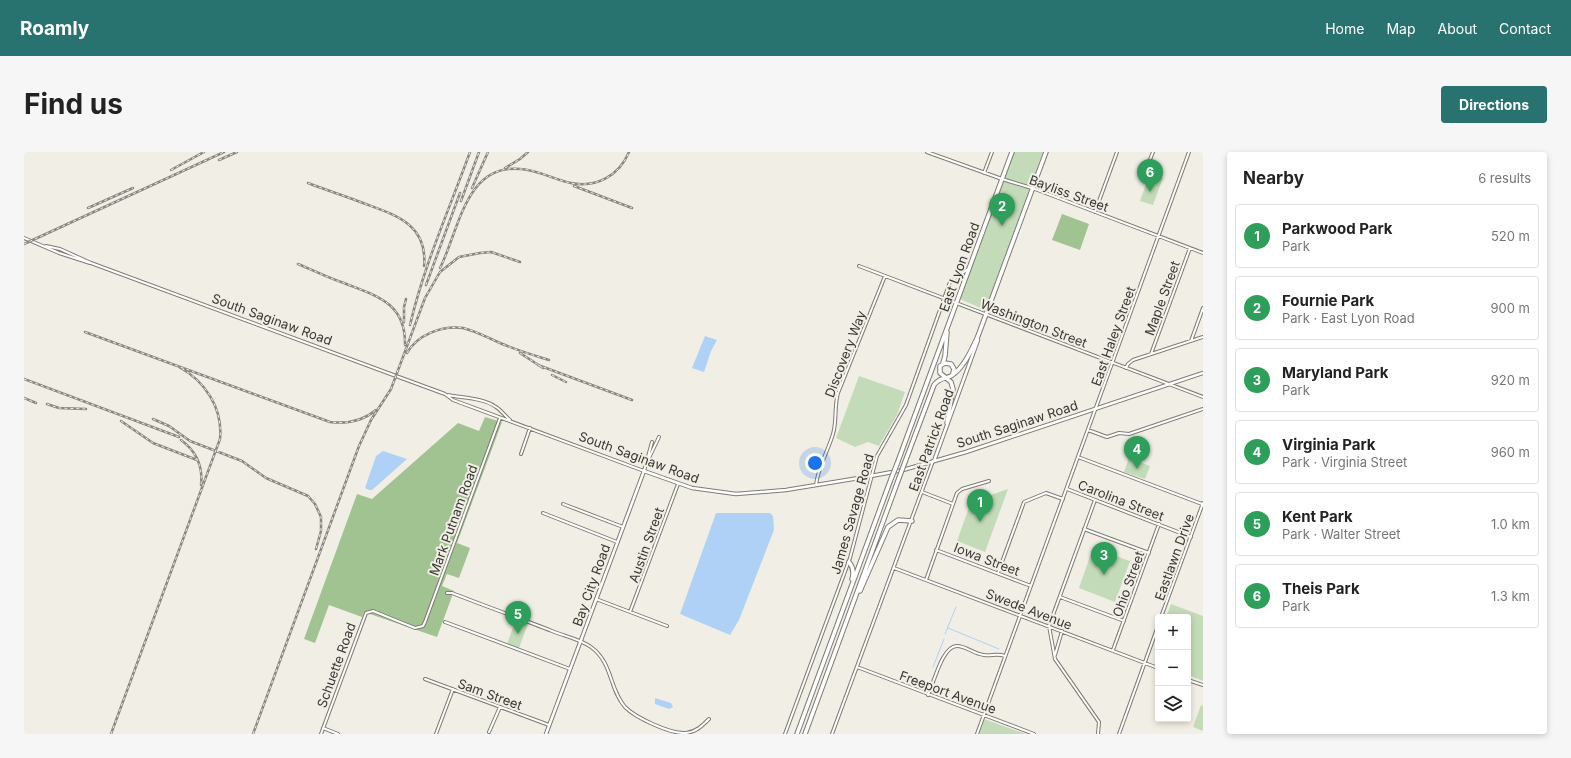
<!DOCTYPE html>
<html lang="en">
<head>
<meta charset="utf-8">
<style>
	body { margin:0; font-family:Inter,sans-serif; background:#f6f6f6; color:#222 }
	.controls { position:absolute; right:12px; bottom:12px; display:grid; overflow:hidden; border-radius:4px; box-shadow:0 2px 6px #0003 }
	.controls button { width:36px; height:36px; display:grid; place-items:center; padding:0; border:0; border-bottom:1px solid #e0e0e0; background:#fff; color:#222; font:20px sans-serif }
	.you { position:absolute; left:791px; top:311px; width:14px; height:14px; margin:-10px; border:3px solid #fff; border-radius:50%; background:#1a73e8; box-shadow:0 0 0 6px #1a73e833 }
	.badge { display:grid; place-items:center; width:26px; height:26px; border-radius:50%; background:#287270; color:#fff; font-size:13px; font-weight:700 }
	.pin { position:absolute; translate:-50% -33px; filter:drop-shadow(0 1px 2px #0008) }
	.pin::after { content:''; position:absolute; top:21px; width:14px; height:12px; background:inherit; clip-path:polygon(0 0,100% 0,50% 100%) }
	.list { margin:0; padding:0; list-style:none }
	h2 { display:flex; justify-content:space-between; align-items:center; height:52px; margin:0; padding:0 16px; font-size:17px }
	h2 small { font-size:13px; font-weight:400; color:#767676 }
	.list li { display:grid; grid-template-columns:26px 1fr auto; gap:12px; align-items:center; box-sizing:border-box; height:64px; margin:0 8px 8px; padding:0 8px; border:1px solid #e0e0e0; border-radius:4px }
	.list b { display:block; font-size:15px; white-space:nowrap }
	.list p { margin:0; font-size:13px; white-space:nowrap; color:#767676 }
	.list em { font-size:13px; font-style:normal; color:#767676 }
	.icon { flex:none; width:22px; height:22px; fill:none; stroke:currentColor; stroke-width:2; stroke-linecap:round; stroke-linejoin:round }
	.map { position:relative; flex:none; width:1179px; height:582px; overflow:hidden; border-radius:4px }
	header { display:flex; align-items:center; gap:24px; box-sizing:border-box; height:56px; padding:0 20px; background:#287270; color:#fff }
	header strong { font-size:19px }
	nav { display:flex; gap:22px; margin-inline-start:auto; font-size:14px }
	.intro { display:flex; align-items:center; justify-content:space-between; box-sizing:border-box; height:96px; padding:0 24px }
	h1 { margin:0; font-size:28px }
	.button { padding:10px 18px; border-radius:4px; background:#287270; color:#fff; font-size:14px; font-weight:700 }
	main { display:flex; gap:24px; padding:0 24px }
	aside { flex:1; background:#fff; border-radius:4px; box-shadow:0 2px 6px #0003 }
	.map>svg:first-child { display:block }
	.green { fill:#c3dbb8 }
	.forest { fill:#a1c391 }
	.water { fill:#b0d1f6 }
	.lines { fill:none; stroke-linecap:round; stroke-linejoin:round }
	.stream { stroke:#b0d1f6; stroke-width:1 }
	.minor-casing { stroke:#7e7b73; stroke-width:4 }
	.major-casing { stroke:#7e7b73; stroke-width:4.5 }
	.highway-casing { stroke:#7e7b73; stroke-width:5.5 }
	.minor { stroke:#fff; stroke-width:2 }
	.major { stroke:#fff; stroke-width:2.5 }
	.highway { stroke:#fff; stroke-width:3.5 }
	.rail-casing { stroke:#888681; stroke-width:2.5 }
	.rail { stroke:#f1eee5; stroke-width:1; stroke-dasharray:3; stroke-linecap:butt }
	.highway-bridge-casing { stroke:#7e7b73; stroke-width:5.5; stroke-linecap:butt }
	.highway-bridge { stroke:#fff; stroke-width:3.5 }
	.labels { text-anchor:middle; stroke-width:4; stroke-linejoin:round; paint-order:stroke }
	.street-label { font-size:13px; fill:#393835; stroke:#f1eee5 }
</style>
</head>
<body>
<header>
<strong>Roamly</strong>
<nav><a>Home</a><a>Map</a><a>About</a><a>Contact</a></nav>
</header>
<div class="intro"><h1>Find us</h1><a class="button">Directions</a></div>
<main>
<div class="map">
<svg width="1179" height="582" viewBox="0 0 1179 582">
	<rect width="100%" height="100%" fill="#f1eee5"/>
	<path class="green" d="M 990,0 L 1019,0 L 961,158 L 936,147 Z
		M 1135,24 L 1139,26 L 1129,53 L 1116,49 L 1122,32 Z
		M 835,224 L 881,240 L 873,263 L 855,294 L 844,290 L 831,295 L 812,286 Z
		M 1105,306 L 1126,314 L 1121,327 L 1100,320 Z
		M 984,337 L 961,400 L 933,389 L 947,350 Z
		M 1069,396 L 1106,409 L 1091,450 L 1055,436 Z
		M 1147,452 L 1179,464 L 1179,529 L 1164,523 L 1164,465 L 1142,465 Z
		M 492,467 L 504,472 L 495,496 L 483,492 Z
		M 1177,553 L 1179,554 L 1179,579 L 1169,575 Z
		M 960,567 L 1002,582 L 954,582 Z"/>
	<path class="forest" d="M 1038,62 L 1065,72 L 1056,98 L 1028,88 Z
		M 461,265 L 478,270 L 433,391 L 446,396 L 445,399 L 435,426 L 423,422 L 418,434 L 430,439 L 413,485 L 340,460 L 338,465 L 305,453 L 291,491 L 280,487 L 333,342 L 348,347 L 434,271 L 455,279 Z"/>
	<path class="water" d="M 681,184 L 693,188 L 687,199 L 680,220 L 668,216 Z
		M 359,299 L 383,307 L 348,338 L 345,338 L 341,336 L 352,304 Z
		M 692,361 L 746,361 L 749,364 L 750,378 L 715,468 L 706,483 L 656,462 Z
		M 631,546 L 647,551 L 649,555 L 645,557 L 631,552 Z"/>
	<g class="lines">
		<path class="stream" d="M 924,476 L 975,497
			M 921,482 L 932,455
			M 909,515 L 920,487"/>
		<defs>
			<path id="minor" d="M 903,0 L 978,27 L 1011,37 L 1179,101
				M 1123,15 L 1129,0
				M 960,21 L 968,0
				M 1071,60 L 1093,0
				M 0,86 L 35,101 L 66,111
				M 22,94 L 36,97 L 67,111 L 372,224 L 421,242 L 429,248 L 620,319 L 628,290
				M 835,114 L 1179,245
				M 1167,189 L 1179,156
				M 1127,202 L 1166,96
				M 1102,216 L 1104,212 L 1109,208 L 1179,185
				M 424,243 C 439,246 460,246 472,255 C 477,258 481,264 486,268
				M 1064,278 L 1083,285 L 1095,281 L 1105,282 L 1179,257
				M 497,302 L 506,276
				M 1054,305 L 1178,352
				M 625,306 L 635,285
				M 792,333 C 794,315 804,299 809,282 C 813,269 810,255 814,241 L 861,124
				M 1043,337 L 1167,385
				M 898,340 L 929,352
				M 1071,348 L 1025,474 L 1031,507 L 1075,570 L 1074,582
				M 539,352 L 599,375
				M 519,361 L 593,390
				M 1060,377 L 1125,401
				M 912,398 L 1007,434
				M 870,416 L 1134,516
				M 974,421 L 1000,350 L 1022,341 L 1039,347
				M 902,428 L 933,341 L 938,337 L 965,329
				M 423,441 L 428,441 C 461,454 495,466 528,479 C 540,484 556,487 567,495 C 589,511 585,537 601,555 C 612,566 646,582 662,581 C 672,580 678,574 685,567
				M 1036,445 L 1100,469
				M 572,447 L 643,474
				M 606,460 L 654,332
				M 1137,465 L 1179,351
				M 421,470 L 546,517
				M 1089,498 L 1135,372
				M 1031,503 L 1038,479
				M 833,515 L 1010,582
				M 401,527 L 525,573
				M 1164,528 L 1179,533
				M 904,543 C 910,531 918,494 933,494 C 942,494 950,502 960,503 C 968,504 973,501 981,504
				M 299,576 L 314,582
				M 465,580 L 476,555
				M 297,582 L 342,461 L 349,459 L 391,476 L 399,474 L 401,470 L 476,266
				M 412,582 L 429,537
				M 761,582 L 826,406 L 853,304 L 882,253 L 926,130 L 944,117
				M 808,582 L 909,309
				M 953,582 L 1165,0
				M 1095,582 L 1134,474"/>
			<path id="major" d="M 910,309 L 954,188
				M 522,582 L 620,319 L 668,336 L 712,342 L 762,338 L 847,324 L 879,318 L 942,300 L 1179,221"/>
			<path id="highway" d="M 919,211 L 921,204 L 923,180
				M 923,271 L 929,237 L 927,230 L 916,221 L 916,214 L 921,211 L 927,212 L 930,217 L 929,221
				M 881,310 L 910,233 C 915,226 920,227 927,224 C 940,216 948,197 954,184 L 1022,0
				M 873,312 L 988,0
				M 825,410 C 829,415 830,421 828,427
				M 836,439 L 864,375 L 874,368 L 888,369
				M 773,582 L 867,327
				M 781,582 L 875,326"/>
		</defs>
		<use href="#minor" class="minor-casing"/>
		<use href="#major" class="major-casing"/>
		<use href="#highway" class="highway-casing"/>
		<use href="#minor" class="minor"/>
		<use href="#major" class="major"/>
		<use href="#highway" class="highway"/>
		<defs>
			<path id="rail" d="M 195,8 L 213,0
				M 481,16 L 496,7 L 504,0
				M 147,18 L 180,0
				M 284,31 C 302,38 321,44 339,51 C 371,63 404,72 400,114
				M 550,34 L 608,56
				M 448,36 L 464,0
				M 437,49 L 455,0
				M 64,56 L 109,36
				M 0,92 L 200,0
				M 274,112 C 289,118 304,126 320,131 C 353,144 382,151 381,193
				M 416,116 C 435,79 441,11 497,17 C 514,18 531,28 547,31 C 572,36 595,24 605,0
				M 402,133 L 436,41
				M 380,170 L 380,155 L 382,147
				M 386,173 C 400,113 425,58 446,0
				M 61,180 L 306,270 C 323,272 339,269 352,258
				M 383,201 C 393,183 418,173 439,176 C 452,179 464,186 476,191 C 492,198 509,203 525,208
				M 496,201 L 519,216
				M 514,213 L 608,248
				M 528,223 L 542,230
				M 0,227 L 155,285
				M 0,246 L 12,251
				M 23,252 L 35,256 L 62,257
				M 129,267 L 145,274 L 166,289 L 218,309 L 242,326 L 284,344 L 291,352 L 297,365 L 297,379 L 292,397
				M 97,269 L 129,291 L 173,308
				M 157,288 C 172,299 179,315 177,333
				M 87,582 L 196,287 C 199,256 181,229 155,215
				M 229,582 L 335,294 L 347,268 L 367,237 L 401,146 L 416,120 L 435,105 L 456,101 L 467,100 L 496,110"/>
		</defs>
		<use href="#rail" class="rail-casing"/>
		<use href="#rail" class="rail"/>
		<defs>
			<path id="highway-bridge" d="M 875,326 L 881,310
				M 867,327 L 873,312"/>
		</defs>
		<use href="#highway-bridge" class="highway-bridge-casing"/>
		<use href="#highway-bridge" class="highway-bridge"/>
	</g>
	<g class="labels">
		<g class="street-label">
			<text transform="translate(1045 41) rotate(20)" y="5">Bayliss Street</text>
			<text transform="translate(935 115) rotate(-70)" y="5">East Lyon Road</text>
			<text transform="translate(1138 146) rotate(-70)" y="5">Maple Street</text>
			<text transform="translate(248 167) rotate(20)" y="5">South Saginaw Road</text>
			<text transform="translate(1010 171) rotate(21)" y="5">Washington Street</text>
			<text transform="translate(1089 184) rotate(-70)" y="5">East Haley Street</text>
			<text transform="translate(821 202) rotate(-69)" y="5">Discovery Way</text>
			<text transform="translate(993 272) rotate(-18)" y="5">South Saginaw Road</text>
			<text transform="translate(907 288) rotate(-70)" y="5">East Patrick Road</text>
			<text transform="translate(615 305) rotate(20)" y="5">South Saginaw Road</text>
			<text transform="translate(1097 348) rotate(21)" y="5">Carolina Street</text>
			<text transform="translate(828 362) rotate(-74)" y="5">James Savage Road</text>
			<text transform="translate(429 368) rotate(-70)" y="5">Mark Putnam Road</text>
			<text transform="translate(622 393) rotate(-70)" y="5">Austin Street</text>
			<text transform="translate(1150 405) rotate(-70)" y="5">Eastlawn Drive</text>
			<text transform="translate(963 407) rotate(21)" y="5">Iowa Street</text>
			<text transform="translate(1104 432) rotate(-70)" y="5">Ohio Street</text>
			<text transform="translate(567 433) rotate(-70)" y="5">Bay City Road</text>
			<text transform="translate(1005 457) rotate(21)" y="5">Swede Avenue</text>
			<text transform="translate(312 513) rotate(-70)" y="5">Schuette Road</text>
			<text transform="translate(924 540) rotate(20)" y="5">Freeport Avenue</text>
			<text transform="translate(466 542) rotate(20)" y="5">Sam Street</text>
		</g>
	</g>
</svg>
<div class="controls">
<button>+</button>
<button>−</button>
<button><svg class="icon" aria-label="layers" viewBox="0 0 24 24"><path d="M12 4l9 5-9 5-9-5zM3 14l9 5 9-5"/></svg></button>
</div>
<div class="you"></div>
<div class="pin badge" style="left:956px;top:370px;background:#2e9e5b">1</div>
<div class="pin badge" style="left:978px;top:74px;background:#2e9e5b">2</div>
<div class="pin badge" style="left:1080px;top:423px;background:#2e9e5b">3</div>
<div class="pin badge" style="left:1113px;top:317px;background:#2e9e5b">4</div>
<div class="pin badge" style="left:494px;top:482px;background:#2e9e5b">5</div>
<div class="pin badge" style="left:1126px;top:40px;background:#2e9e5b">6</div>
</div>
<aside>
<h2>Nearby<small>6 results</small></h2>
<ul class="list">
<li><span class="badge" style="background:#2e9e5b">1</span><div><b>Parkwood Park</b><p>Park</p></div><em>520 m</em></li>
<li><span class="badge" style="background:#2e9e5b">2</span><div><b>Fournie Park</b><p>Park · East Lyon Road</p></div><em>900 m</em></li>
<li><span class="badge" style="background:#2e9e5b">3</span><div><b>Maryland Park</b><p>Park</p></div><em>920 m</em></li>
<li><span class="badge" style="background:#2e9e5b">4</span><div><b>Virginia Park</b><p>Park · Virginia Street</p></div><em>960 m</em></li>
<li><span class="badge" style="background:#2e9e5b">5</span><div><b>Kent Park</b><p>Park · Walter Street</p></div><em>1.0 km</em></li>
<li><span class="badge" style="background:#2e9e5b">6</span><div><b>Theis Park</b><p>Park</p></div><em>1.3 km</em></li>
</ul>
</aside>
</main>
</body>
</html>
